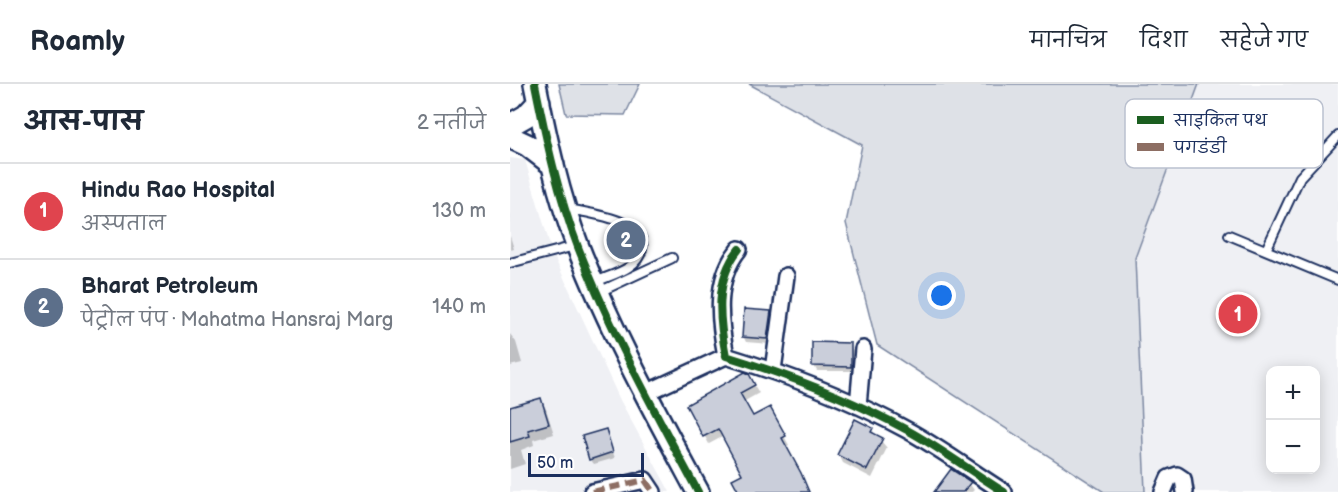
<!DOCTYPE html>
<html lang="hi">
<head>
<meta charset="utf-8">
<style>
	body { margin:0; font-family:"Balsamiq Sans","Playpen Sans Deva",sans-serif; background:#f6f6f7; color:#1f2937 }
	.controls { position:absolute; right:18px; bottom:18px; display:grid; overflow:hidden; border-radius:12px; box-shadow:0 3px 15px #0003 }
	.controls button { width:54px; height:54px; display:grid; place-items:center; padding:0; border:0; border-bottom:2px solid #e0e1e3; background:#fff; color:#1f2937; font:30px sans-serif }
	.scale { position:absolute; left:18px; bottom:15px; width:116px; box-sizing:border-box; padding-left:6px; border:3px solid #1b2f5e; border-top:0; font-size:16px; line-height:21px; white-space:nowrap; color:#1b2f5e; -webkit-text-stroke:4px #fff; paint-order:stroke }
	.you { position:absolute; left:432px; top:212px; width:21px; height:21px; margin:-15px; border:4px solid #fff; border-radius:50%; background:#1a73e8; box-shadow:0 0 0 9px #1a73e833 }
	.badge { display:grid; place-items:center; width:39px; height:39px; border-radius:50%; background:#b45309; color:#fff; font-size:20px; font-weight:700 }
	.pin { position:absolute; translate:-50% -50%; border:3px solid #fff; box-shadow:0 2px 6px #0006 }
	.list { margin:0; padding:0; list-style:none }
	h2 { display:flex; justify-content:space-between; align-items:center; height:78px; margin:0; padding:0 24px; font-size:26px }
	h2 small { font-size:20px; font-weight:400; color:#747a83 }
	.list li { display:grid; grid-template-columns:39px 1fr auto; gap:18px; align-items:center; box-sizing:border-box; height:96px; padding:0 24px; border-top:2px solid #e0e1e3 }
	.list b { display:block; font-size:22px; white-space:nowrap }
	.list p { margin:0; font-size:20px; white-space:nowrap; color:#747a83 }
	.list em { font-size:20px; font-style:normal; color:#747a83 }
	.map { position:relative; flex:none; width:828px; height:408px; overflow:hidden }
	header { display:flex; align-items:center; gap:36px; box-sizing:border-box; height:84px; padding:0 30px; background:#fff; border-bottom:2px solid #e0e1e3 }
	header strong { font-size:28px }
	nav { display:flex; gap:33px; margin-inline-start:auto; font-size:21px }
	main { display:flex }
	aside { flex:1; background:#fff }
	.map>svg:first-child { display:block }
	.built { fill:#eff0f4; fill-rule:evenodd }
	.green { fill:#dee1e7; stroke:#7c88a2; stroke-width:1.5 }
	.shadow { fill:#0003 }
	.building { fill:#caceda; stroke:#1b2f5e; stroke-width:1.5 }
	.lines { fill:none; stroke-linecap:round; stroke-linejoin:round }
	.lane-casing { stroke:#1b2f5e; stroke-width:12 }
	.street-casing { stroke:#1b2f5e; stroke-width:20 }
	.secondary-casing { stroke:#1b2f5e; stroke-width:26 }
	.lane { stroke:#fff; stroke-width:8 }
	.street { stroke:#fff; stroke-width:15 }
	.secondary { stroke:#fff; stroke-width:21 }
	.quiet { stroke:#8d6e63; stroke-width:6; stroke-dasharray:12 6; stroke-linecap:butt }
	.cycleway-casing { stroke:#fff; stroke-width:11 }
	.cycleway { stroke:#1b5e20; stroke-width:8 }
	.key { fill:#fff; stroke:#bbc1cf; stroke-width:1.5 }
	.key-label { font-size:16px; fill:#1b2f5e }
</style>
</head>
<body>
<header>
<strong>Roamly</strong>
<nav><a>मानचित्र</a><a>दिशा</a><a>सहेजे गए</a></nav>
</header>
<main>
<aside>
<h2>आस-पास<small>2 नतीजे</small></h2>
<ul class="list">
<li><span class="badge" style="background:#e0444e">1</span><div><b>Hindu Rao Hospital</b><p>अस्पताल</p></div><em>130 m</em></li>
<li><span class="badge" style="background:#5c6f8a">2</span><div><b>Bharat Petroleum</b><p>पेट्रोल पंप · Mahatma Hansraj Marg</p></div><em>140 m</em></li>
</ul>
</aside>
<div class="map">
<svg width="828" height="408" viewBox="0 0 828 408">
	<rect width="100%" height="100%" fill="#fff"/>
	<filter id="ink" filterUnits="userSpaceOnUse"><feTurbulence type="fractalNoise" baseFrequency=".0167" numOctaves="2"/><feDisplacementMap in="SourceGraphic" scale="12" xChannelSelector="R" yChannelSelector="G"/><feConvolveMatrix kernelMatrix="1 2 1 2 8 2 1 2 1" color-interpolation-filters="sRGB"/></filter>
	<g filter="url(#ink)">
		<path class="built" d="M 689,0 L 828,0 L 828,408 L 635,408 L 625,174 ZM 760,286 L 806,286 L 806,386 L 760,386 Z
			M 0,74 L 15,76 L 42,168 L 110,316 L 160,408 L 0,408 Z"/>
		<path class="green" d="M 49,0 L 130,0 L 115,31 L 56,30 Z
			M 239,0 L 689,0 L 625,174 L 635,408 L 594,408 L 367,261 L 336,139 L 352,61 Z"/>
		<path class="shadow" d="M 0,152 L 4,165 L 0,166 Z
			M 260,228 L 264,233 L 260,260 L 236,258 L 233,252 Z
			M 0,250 L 6,258 L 12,279 L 0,282 Z
			M 340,260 L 343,266 L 343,287 L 307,287 L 304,282 Z
			M 238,291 L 249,309 L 233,318 L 242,334 L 259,325 L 279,361 L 276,363 L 300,408 L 231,408 L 234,390 L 214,352 L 199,360 L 178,322 Z
			M 31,315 L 36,325 L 44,350 L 23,356 L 24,361 L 11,366 L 15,380 L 0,385 L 0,325 Z
			M 346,337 L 362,346 L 377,364 L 362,394 L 333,379 L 329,371 Z
			M 95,346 L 105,374 L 84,380 L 80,375 Z
			M 459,399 L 464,406 L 462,408 L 426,408 Z"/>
		<path class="building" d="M 234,225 L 261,227 L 257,255 L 232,253 Z
			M 302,258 L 341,259 L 341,283 L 302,282 Z
			M 235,288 L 239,290 L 245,301 L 230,309 L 243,332 L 260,323 L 276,352 L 272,354 L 291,389 L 299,408 L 229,408 L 222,395 L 232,390 L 208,345 L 193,353 L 176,321 Z
			M 31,314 L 39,340 L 18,346 L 20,352 L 0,358 L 0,323 Z
			M 345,335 L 363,344 L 361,348 L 373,354 L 357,386 L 327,371 Z
			M 96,345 L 103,368 L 79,376 L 72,352 Z
			M 441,385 L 461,398 L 453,408 L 424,408 Z"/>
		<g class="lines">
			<defs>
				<path id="lane" d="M 59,125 C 80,130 137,135 132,165 C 130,173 125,179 119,183 C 109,190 96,193 85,198
					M 719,151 L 828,196
					M 756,166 L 790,93 L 828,52
					M 0,179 L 65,162
					M 89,208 L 162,174"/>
				<path id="street" d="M 229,165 C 204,196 209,236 216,272 C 278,291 340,315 397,346 C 430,364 462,388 494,408
					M 263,286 L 276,192
					M 136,309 L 216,272
					M 348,322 L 353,265
					M 82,408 L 135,396 L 143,408
					M 653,408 L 659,394 L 667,391 L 673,395 L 675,408"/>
				<path id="secondary" d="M 25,0 C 36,55 48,111 68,163 C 101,248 145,328 188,408
					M 0,41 L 16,32 L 29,18
					M 0,53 L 17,61 L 43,81"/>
			</defs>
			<use href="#lane" class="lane-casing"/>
			<use href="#street" class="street-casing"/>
			<use href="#secondary" class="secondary-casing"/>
			<use href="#lane" class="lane"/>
			<use href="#street" class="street"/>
			<use href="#secondary" class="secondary"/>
			<path class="quiet" d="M 82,408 L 135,396 L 143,408"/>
			<defs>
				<path id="cycleway" d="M 25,0 C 36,55 48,111 68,163 C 101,248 145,328 188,408
					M 229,165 C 204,196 209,236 216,272 C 278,291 340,315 397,346 C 430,364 462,388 494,408"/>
			</defs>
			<use href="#cycleway" class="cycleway-casing"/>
			<use href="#cycleway" class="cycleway"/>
		</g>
	</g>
	<rect x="615" y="15" width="198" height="69" rx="9" class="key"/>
	<rect x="627" y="32" width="27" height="8" fill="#1b5e20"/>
	<rect x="627" y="59" width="27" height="8" fill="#8d6e63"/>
	<g class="key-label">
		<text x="664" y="42">साइकिल पथ</text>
		<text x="664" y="69">पगडंडी</text>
	</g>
</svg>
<div class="controls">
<button>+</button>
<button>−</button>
</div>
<div class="scale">50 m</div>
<div class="you"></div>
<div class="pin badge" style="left:728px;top:230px;background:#e0444e">1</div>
<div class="pin badge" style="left:116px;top:156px;background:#5c6f8a">2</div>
</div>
</main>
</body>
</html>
